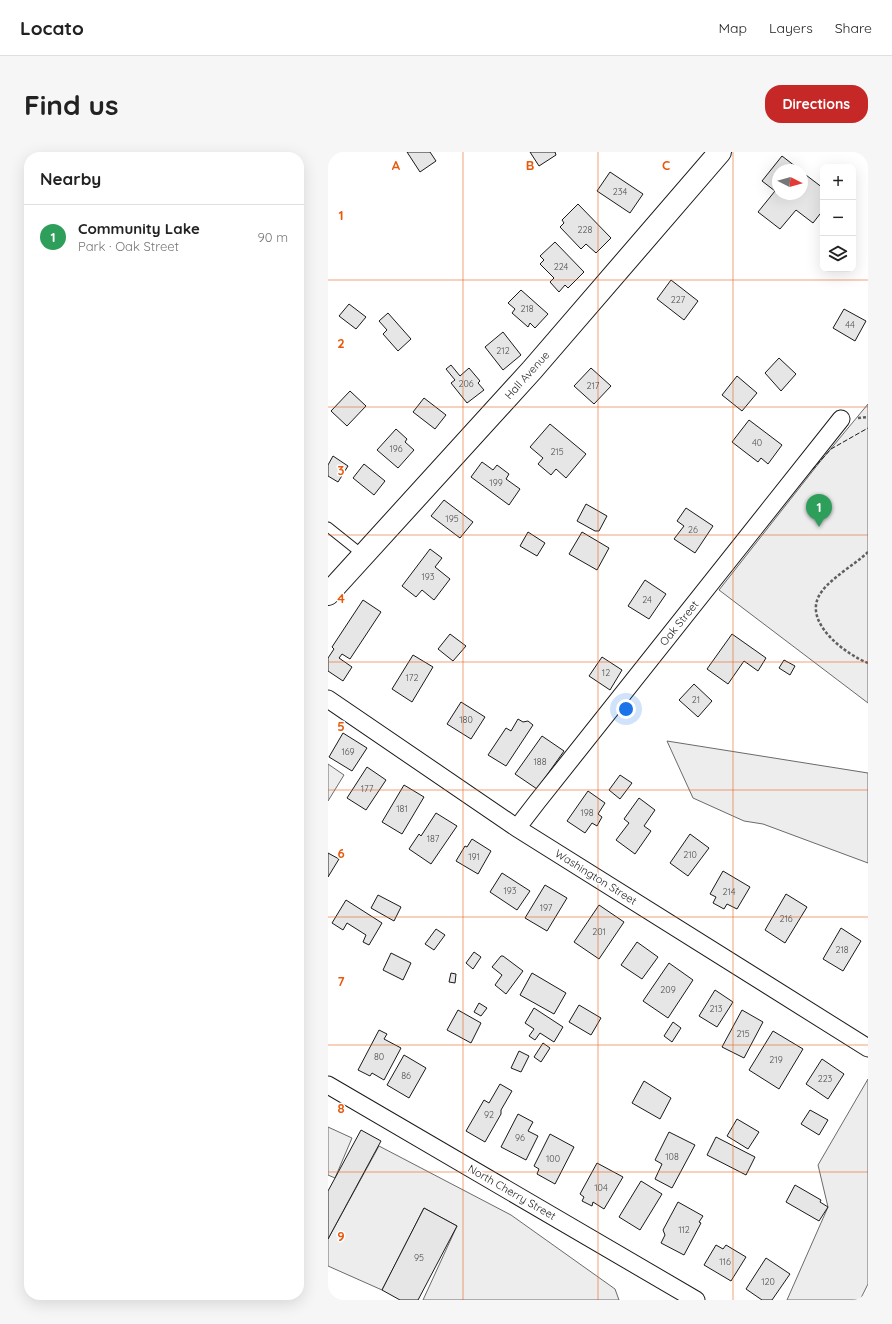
<!DOCTYPE html>
<html lang="en">
<head>
<meta charset="utf-8">
<style>
	body { margin:0; font-family:Quicksand,sans-serif; background:#f6f6f6; color:#222 }
	.controls { position:absolute; right:12px; top:12px; display:grid; overflow:hidden; border-radius:8px; box-shadow:0 4px 16px #0002 }
	.controls button { width:36px; height:36px; display:grid; place-items:center; padding:0; border:0; border-bottom:1px solid #e0e0e0; background:#fff; color:#222; font:20px sans-serif }
	.compass { position:absolute; left:444px; top:12px; width:36px; height:36px; border-radius:50%; background:#fff; box-shadow:0 4px 16px #0002; rotate:96deg }
	.you { position:absolute; left:298px; top:557px; width:14px; height:14px; margin:-10px; border:3px solid #fff; border-radius:50%; background:#1a73e8; box-shadow:0 0 0 6px #1a73e833 }
	.badge { display:grid; place-items:center; width:26px; height:26px; border-radius:50%; background:#c62828; color:#fff; font-size:13px; font-weight:700 }
	.pin { position:absolute; translate:-50% -33px; filter:drop-shadow(0 1px 2px #0008) }
	.pin::after { content:''; position:absolute; top:21px; width:14px; height:12px; background:inherit; clip-path:polygon(0 0,100% 0,50% 100%) }
	.list { margin:0; padding:0; list-style:none }
	h2 { display:flex; justify-content:space-between; align-items:center; height:52px; margin:0; padding:0 16px; font-size:17px }
	h2 small { font-size:13px; font-weight:400; color:#767676 }
	.list li { display:grid; grid-template-columns:26px 1fr auto; gap:12px; align-items:center; box-sizing:border-box; height:64px; padding:0 16px; border-top:1px solid #e0e0e0 }
	.list b { display:block; font-size:15px; white-space:nowrap }
	.list p { margin:0; font-size:13px; white-space:nowrap; color:#767676 }
	.list em { font-size:13px; font-style:normal; color:#767676 }
	.icon { flex:none; width:22px; height:22px; fill:none; stroke:currentColor; stroke-width:2; stroke-linecap:round; stroke-linejoin:round }
	.map { position:relative; flex:none; width:540px; height:1148px; overflow:hidden; border-radius:16px }
	header { display:flex; align-items:center; gap:24px; box-sizing:border-box; height:56px; padding:0 20px; background:#fff; border-bottom:1px solid #e0e0e0 }
	header strong { font-size:19px }
	nav { display:flex; gap:22px; margin-inline-start:auto; font-size:14px }
	.intro { display:flex; align-items:center; justify-content:space-between; box-sizing:border-box; height:96px; padding:0 24px }
	h1 { margin:0; font-size:28px }
	.button { padding:10px 18px; border-radius:16px; background:#c62828; color:#fff; font-size:14px; font-weight:700 }
	main { display:flex; gap:24px; padding:0 24px }
	aside { flex:1; background:#fff; border-radius:16px; box-shadow:0 4px 16px #0002 }
	.map>svg:first-child { display:block }
	.built { fill:#ededed; stroke:#6a6a6a }
	.building { fill:#e6e6e6; stroke:#1a1a1a }
	.lines { fill:none; stroke-linecap:round; stroke-linejoin:round }
	.service-casing { stroke:#1a1a1a; stroke-width:11 }
	.minor-casing { stroke:#1a1a1a; stroke-width:19 }
	.secondary-casing { stroke:#1a1a1a; stroke-width:24 }
	.path { stroke:#5f5f5f; stroke-width:2.5; stroke-dasharray:3 2; stroke-linecap:butt }
	.service { stroke:#fff; stroke-width:9 }
	.minor { stroke:#fff; stroke-width:17 }
	.secondary { stroke:#fff; stroke-width:22 }
	.rail-casing { stroke:#1a1a1a; stroke-width:4.5 }
	.rail { stroke:#fff; stroke-width:3; stroke-dasharray:9; stroke-linecap:butt }
	.fence { stroke:#1a1a1a; stroke-width:1; stroke-dasharray:5 2; stroke-linecap:butt }
	.grid { fill:none; stroke:#e8590c; stroke-width:1; stroke-opacity:0.55 }
	.labels { text-anchor:middle; stroke-width:3; stroke-linejoin:round; paint-order:stroke }
	.number-label { font-size:9px; fill:#4d4d4d }
	.street-label { font-size:11px; fill:#1a1a1a; stroke:#fff }
	.grid-label { font-size:13px; text-anchor:middle; font-weight:bold; fill:#e8590c; stroke:#fff; stroke-width:3; stroke-linejoin:round; paint-order:stroke }
</style>
</head>
<body>
<header>
<strong>Locato</strong>
<nav><a>Map</a><a>Layers</a><a>Share</a></nav>
</header>
<div class="intro"><h1>Find us</h1><a class="button">Directions</a></div>
<main>
<aside>
<h2>Nearby<small></small></h2>
<ul class="list">
<li><span class="badge" style="background:#2e9e5b">1</span><div><b>Community Lake</b><p>Park · Oak Street</p></div><em>90 m</em></li>
</ul>
</aside>
<div class="map">
<svg width="540" height="1148" viewBox="0 0 540 1148">
	<rect width="100%" height="100%" fill="#fff"/>
	<path class="built" d="M 540,252 L 540,551 L 391,438 L 491,311 Z
		M 339,589 L 540,621 L 540,711 L 435,672 L 416,669 L 365,646 Z
		M 0,612 L 16,623 L 0,649 Z
		M 540,927 L 540,1132 L 532,1148 L 459,1148 L 500,1055 L 490,1013 Z
		M 0,975 L 24,986 L 7,1026 L 0,1023 Z
		M 51,994 L 183,1063 L 287,1137 L 291,1148 L 95,1148 L 129,1074 L 96,1056 L 54,1138 L 0,1114 L 0,1087 Z"/>
	<path class="building" d="M 79,0 L 102,0 L 108,9 L 92,20 Z
		M 202,0 L 227,0 L 228,3 L 211,14 Z
		M 454,4 L 472,18 L 450,18 L 450,42 L 474,42 L 474,20 L 495,36 L 495,64 L 492,62 L 485,71 L 468,58 L 452,77 L 430,60 L 447,39 L 434,29 Z
		M 282,20 L 315,42 L 302,61 L 269,39 Z
		M 250,52 L 283,86 L 268,101 L 258,92 L 253,97 L 232,75 L 236,71 L 234,68 Z
		M 227,90 L 256,120 L 240,136 L 237,133 L 231,140 L 222,130 L 226,126 L 212,112 L 216,108 L 212,104 Z
		M 343,128 L 370,149 L 356,168 L 329,147 Z
		M 193,138 L 220,162 L 207,176 L 202,171 L 200,175 L 184,161 L 187,157 L 180,151 Z
		M 21,152 L 38,165 L 28,177 L 11,164 Z
		M 516,157 L 538,169 L 527,189 L 505,176 Z
		M 60,161 L 83,187 L 70,199 L 55,182 L 59,178 L 51,169 Z
		M 175,180 L 193,203 L 175,218 L 157,195 Z
		M 451,206 L 468,222 L 453,239 L 437,221 Z
		M 123,213 L 132,224 L 141,216 L 152,229 L 150,231 L 156,238 L 139,251 L 123,231 L 127,228 L 118,217 Z
		M 263,216 L 283,234 L 266,252 L 246,234 Z
		M 409,224 L 429,241 L 414,259 L 394,243 Z
		M 22,239 L 38,254 L 19,274 L 3,259 Z
		M 96,246 L 118,263 L 107,277 L 85,260 Z
		M 421,268 L 454,293 L 440,312 L 433,306 L 430,310 L 404,290 Z
		M 222,272 L 258,302 L 238,326 L 228,317 L 223,323 L 210,312 L 215,306 L 202,295 Z
		M 68,277 L 79,287 L 77,290 L 86,298 L 70,316 L 49,298 Z
		M 5,304 L 20,314 L 10,330 L 0,324 L 0,313 Z
		M 154,310 L 165,318 L 169,313 L 181,322 L 178,327 L 192,337 L 181,353 L 143,325 Z
		M 36,312 L 57,329 L 46,343 L 25,326 Z
		M 116,348 L 145,370 L 132,386 L 103,364 Z
		M 258,352 L 279,364 L 271,379 L 267,379 L 249,369 Z
		M 358,356 L 385,374 L 367,401 L 346,387 L 356,374 L 349,369 Z
		M 200,380 L 217,391 L 209,404 L 192,394 Z
		M 254,380 L 281,396 L 269,418 L 241,402 Z
		M 102,397 L 114,406 L 107,415 L 122,427 L 106,448 L 94,438 L 88,445 L 74,434 Z
		M 317,428 L 338,442 L 321,467 L 300,454 Z
		M 35,448 L 53,460 L 22,507 L 14,502 L 11,506 L 24,515 L 15,529 L 0,519 L 0,506 L 6,497 L 4,495 Z
		M 122,482 L 138,494 L 125,509 L 110,497 Z
		M 404,482 L 438,506 L 430,519 L 416,509 L 400,532 L 379,517 Z
		M 85,503 L 105,515 L 84,550 L 64,537 Z
		M 274,505 L 294,518 L 282,538 L 261,524 Z
		M 456,508 L 467,514 L 462,523 L 451,516 Z
		M 366,532 L 384,549 L 370,565 L 351,548 Z
		M 133,550 L 157,565 L 143,587 L 119,572 Z
		M 190,567 L 195,570 L 200,569 L 205,573 L 178,614 L 160,603 L 178,576 L 183,579 Z
		M 15,581 L 39,596 L 24,619 L 1,605 Z
		M 214,584 L 236,599 L 209,637 L 187,622 Z
		M 39,615 L 58,628 L 38,658 L 19,646 Z
		M 292,623 L 304,631 L 292,647 L 281,638 Z
		M 76,633 L 96,645 L 74,682 L 54,670 Z
		M 260,639 L 277,651 L 270,662 L 274,665 L 269,674 L 264,671 L 257,681 L 239,669 Z
		M 311,646 L 327,658 L 316,674 L 323,679 L 307,702 L 288,688 L 301,671 L 296,667 Z
		M 108,661 L 129,674 L 103,712 L 81,697 L 91,682 L 93,684 Z
		M 362,682 L 381,696 L 360,724 L 342,711 Z
		M 144,687 L 163,699 L 150,722 L 128,709 L 137,694 L 139,695 Z
		M 0,701 L 11,707 L 0,725 Z
		M 395,719 L 422,735 L 409,757 L 399,752 L 396,757 L 385,751 L 388,745 L 382,742 Z
		M 174,721 L 202,739 L 189,758 L 162,740 Z
		M 217,733 L 239,746 L 219,779 L 197,766 Z
		M 458,742 L 479,755 L 457,791 L 437,778 Z
		M 50,743 L 73,755 L 66,769 L 43,756 Z
		M 18,748 L 54,771 L 41,793 L 35,790 L 38,783 L 19,771 L 15,778 L 4,771 Z
		M 271,753 L 296,770 L 271,807 L 246,790 Z
		M 513,776 L 533,789 L 515,819 L 495,807 Z
		M 108,777 L 117,783 L 106,798 L 97,792 Z
		M 309,790 L 330,805 L 314,827 L 293,813 Z
		M 146,800 L 153,805 L 145,817 L 138,811 Z
		M 63,801 L 83,811 L 75,828 L 55,818 Z
		M 173,804 L 175,804 L 195,819 L 178,842 L 167,833 L 174,823 L 164,815 Z
		M 341,811 L 365,828 L 340,866 L 315,849 Z
		M 123,821 L 128,822 L 127,831 L 121,830 Z
		M 204,821 L 238,841 L 226,862 L 192,843 Z
		M 387,838 L 405,850 L 389,875 L 371,864 Z
		M 151,851 L 159,856 L 153,864 L 146,860 Z
		M 251,853 L 273,866 L 263,883 L 241,870 Z
		M 206,856 L 235,875 L 226,890 L 212,881 L 207,888 L 201,884 L 206,877 L 197,871 Z
		M 130,858 L 153,871 L 143,891 L 119,878 Z
		M 414,858 L 435,870 L 416,906 L 394,895 Z
		M 345,870 L 353,876 L 344,890 L 336,884 Z
		M 51,878 L 59,882 L 56,887 L 73,896 L 56,928 L 44,921 L 42,924 L 30,918 Z
		M 445,879 L 475,897 L 451,937 L 421,918 Z
		M 215,891 L 222,896 L 213,910 L 206,905 Z
		M 191,899 L 201,904 L 193,920 L 183,916 Z
		M 76,903 L 98,916 L 81,946 L 59,933 Z
		M 494,907 L 516,922 L 500,947 L 478,932 Z
		M 316,929 L 343,946 L 332,967 L 304,951 Z
		M 172,932 L 184,939 L 173,958 L 173,962 L 157,990 L 138,979 L 156,948 L 161,951 Z
		M 482,958 L 500,968 L 491,983 L 473,972 Z
		M 190,962 L 205,970 L 200,979 L 210,984 L 198,1008 L 173,995 Z
		M 409,967 L 431,980 L 420,997 L 399,984 Z
		M 33,978 L 53,989 L 0,1087 L 0,1039 Z
		M 341,980 L 367,993 L 344,1036 L 327,1027 L 334,1012 L 327,1008 Z
		M 222,982 L 246,995 L 227,1032 L 209,1022 L 211,1017 L 206,1014 Z
		M 388,985 L 427,1005 L 418,1023 L 379,1003 Z
		M 269,1011 L 295,1025 L 276,1057 L 265,1050 L 264,1054 L 254,1049 L 256,1045 L 252,1042 Z
		M 313,1029 L 334,1042 L 312,1078 L 291,1065 Z
		M 467,1033 L 493,1048 L 492,1050 L 500,1055 L 491,1069 L 458,1050 Z
		M 350,1050 L 375,1064 L 371,1070 L 373,1071 L 356,1103 L 333,1091 L 337,1083 L 335,1078 Z
		M 96,1056 L 129,1074 L 90,1148 L 72,1148 L 54,1138 Z
		M 388,1093 L 395,1097 L 398,1093 L 418,1105 L 403,1129 L 376,1113 Z
		M 438,1106 L 462,1122 L 444,1148 L 434,1148 L 418,1137 Z"/>
	<g class="lines">
		<defs>
			<path id="service" d="M 0,375 L 35,403"/>
			<path id="minor" d="M 0,547 L 189,676 L 540,896
				M 189,676 L 209,650 L 513,267
				M 0,933 L 368,1148"/>
			<path id="secondary" d="M 0,442 L 204,218 L 392,0"/>
		</defs>
		<use href="#service" class="service-casing"/>
		<use href="#minor" class="minor-casing"/>
		<use href="#secondary" class="secondary-casing"/>
		<path class="path" d="M 530,266 L 540,265
			M 540,400 C 527,413 497,429 490,446 C 478,473 519,503 540,511"/>
		<use href="#service" class="service"/>
		<use href="#minor" class="minor"/>
		<use href="#secondary" class="secondary"/>
		<defs>
			<path id="rail" d="M 0,1148 L 1,1148"/>
		</defs>
		<use href="#rail" class="rail-casing"/>
		<use href="#rail" class="rail"/>
		<path class="fence" d="M 484,318 L 503,297 L 540,276"/>
	</g>
	<path class="grid" d="M 135,0 L 135,1148M 270,0 L 270,1148M 405,0 L 405,1148M 0,128 L 540,128M 0,255 L 540,255M 0,383 L 540,383M 0,510 L 540,510M 0,638 L 540,638M 0,765 L 540,765M 0,893 L 540,893M 0,1020 L 540,1020"/>
	<g class="labels">
		<g class="number-label">
			<text x="292" y="43">234</text>
			<text x="257" y="81">228</text>
			<text x="233" y="118">224</text>
			<text x="350" y="151">227</text>
			<text x="199" y="160">218</text>
			<text x="522" y="176">44</text>
			<text x="175" y="202">212</text>
			<text x="138" y="235">206</text>
			<text x="265" y="237">217</text>
			<text x="429" y="294">40</text>
			<text x="68" y="300">196</text>
			<text x="229" y="303">215</text>
			<text x="168" y="334">199</text>
			<text x="124" y="370">195</text>
			<text x="365" y="381">26</text>
			<text x="100" y="428">193</text>
			<text x="319" y="451">24</text>
			<text x="278" y="524">12</text>
			<text x="84" y="529">172</text>
			<text x="368" y="551">21</text>
			<text x="138" y="571">180</text>
			<text x="20" y="603">169</text>
			<text x="212" y="613">188</text>
			<text x="39" y="640">177</text>
			<text x="74" y="660">181</text>
			<text x="259" y="664">198</text>
			<text x="105" y="690">187</text>
			<text x="362" y="706">210</text>
			<text x="146" y="708">191</text>
			<text x="182" y="742">193</text>
			<text x="401" y="743">214</text>
			<text x="218" y="759">197</text>
			<text x="458" y="770">216</text>
			<text x="271" y="783">201</text>
			<text x="514" y="801">218</text>
			<text x="340" y="841">209</text>
			<text x="388" y="860">213</text>
			<text x="415" y="885">215</text>
			<text x="51" y="908">80</text>
			<text x="448" y="911">219</text>
			<text x="78" y="927">86</text>
			<text x="497" y="930">223</text>
			<text x="161" y="966">92</text>
			<text x="192" y="989">96</text>
			<text x="344" y="1008">108</text>
			<text x="225" y="1010">100</text>
			<text x="273" y="1039">104</text>
			<text x="356" y="1081">112</text>
			<text x="91" y="1109">95</text>
			<text x="397" y="1113">116</text>
			<text x="440" y="1133">120</text>
		</g>
		<g class="street-label">
			<text transform="translate(199 223) rotate(-48)" y="4">Hall Avenue</text>
			<text transform="translate(351 471) rotate(-51)" y="4">Oak Street</text>
			<text transform="translate(268 725) rotate(32)" y="4">Washington Street</text>
			<text transform="translate(184 1040) rotate(30)" y="4">North Cherry Street</text>
		</g>
	</g>
	<g class="grid-label">
		<text x="68" y="18">A</text>
		<text x="202" y="18">B</text>
		<text x="338" y="18">C</text>
		<text x="13" y="68">1</text>
		<text x="13" y="196">2</text>
		<text x="13" y="323">3</text>
		<text x="13" y="451">4</text>
		<text x="13" y="579">5</text>
		<text x="13" y="706">6</text>
		<text x="13" y="834">7</text>
		<text x="13" y="961">8</text>
		<text x="13" y="1089">9</text>
	</g>
</svg>
<div class="controls">
<button>+</button>
<button>−</button>
<button><svg class="icon" aria-label="layers" viewBox="0 0 24 24"><path d="M12 4l9 5-9 5-9-5zM3 14l9 5 9-5"/></svg></button>
</div>
<svg class="compass" viewBox="-18 -18 36 36"><path d="M0-13l5 13h-10z" fill="#e53935"/><path d="M0 13l5-13h-10z" fill="#767676"/></svg>
<div class="you"></div>
<div class="pin badge" style="left:491px;top:375px;background:#2e9e5b">1</div>
</div>
</main>
</body>
</html>
